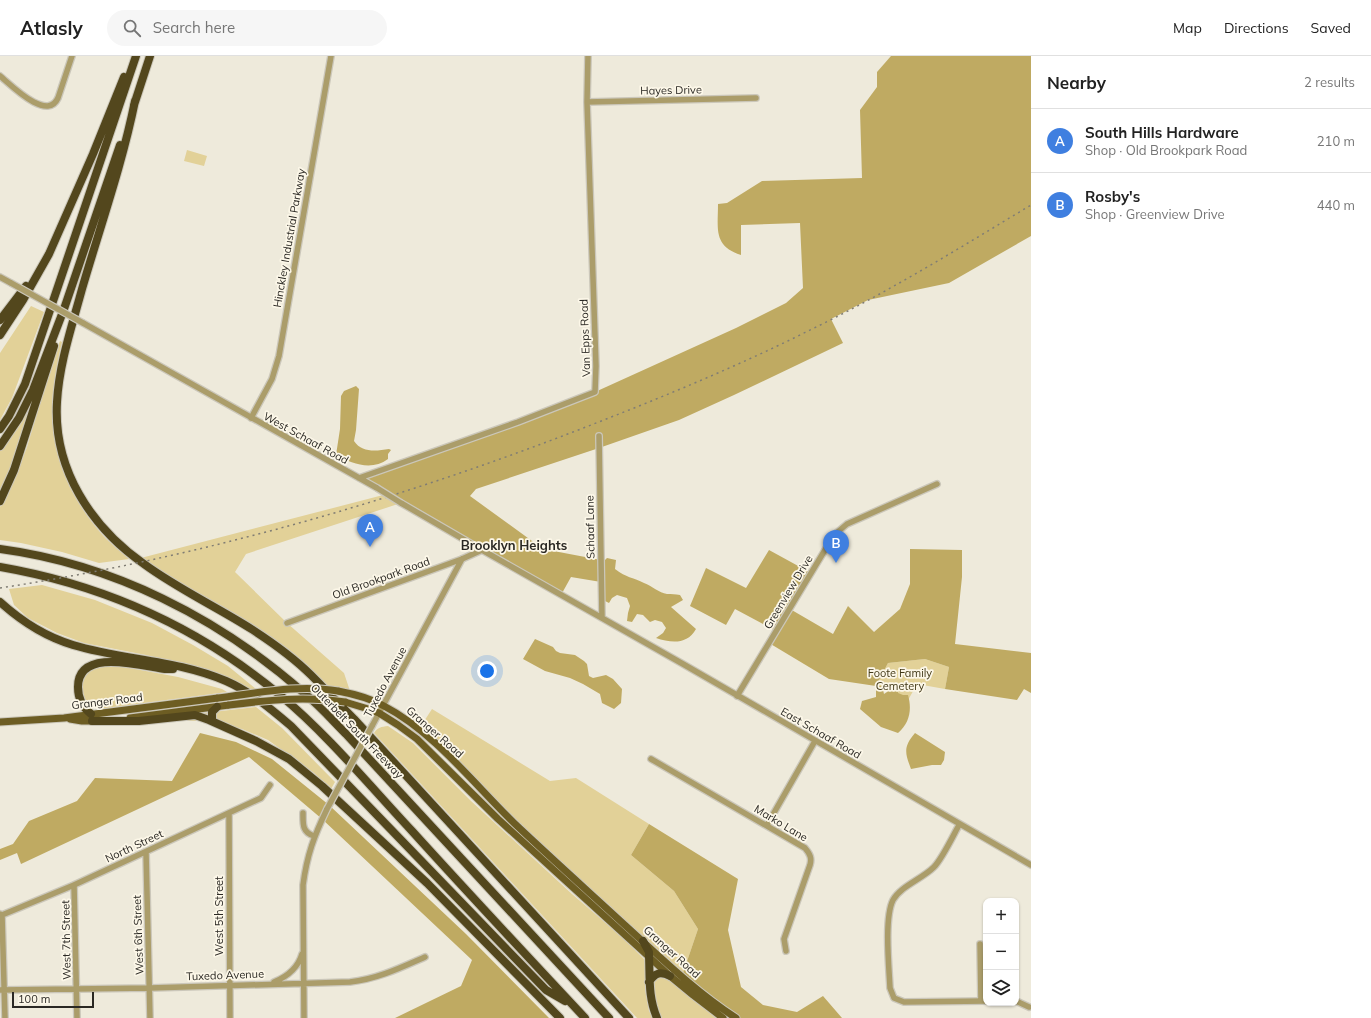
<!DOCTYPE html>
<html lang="en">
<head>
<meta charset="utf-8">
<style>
	body { margin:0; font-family:Mulish,sans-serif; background:#f6f6f6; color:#222 }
	.controls { position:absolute; right:12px; bottom:12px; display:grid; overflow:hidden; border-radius:8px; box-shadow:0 1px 3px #0004 }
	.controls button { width:36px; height:36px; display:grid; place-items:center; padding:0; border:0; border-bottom:1px solid #e0e0e0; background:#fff; color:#222; font:20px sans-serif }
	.scale { position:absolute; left:12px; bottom:10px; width:82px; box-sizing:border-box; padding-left:4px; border:2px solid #2a2823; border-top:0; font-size:11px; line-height:14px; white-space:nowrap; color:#2a2823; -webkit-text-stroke:3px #fcf7e8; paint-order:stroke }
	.you { position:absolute; left:487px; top:615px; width:14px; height:14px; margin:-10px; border:3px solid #fff; border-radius:50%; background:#1a73e8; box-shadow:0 0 0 6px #1a73e833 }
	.badge { display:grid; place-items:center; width:26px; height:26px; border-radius:50%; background:#2e4cbc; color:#fff; font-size:13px; font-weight:700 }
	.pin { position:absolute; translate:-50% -33px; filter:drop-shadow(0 1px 2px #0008) }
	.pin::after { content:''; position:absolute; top:21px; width:14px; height:12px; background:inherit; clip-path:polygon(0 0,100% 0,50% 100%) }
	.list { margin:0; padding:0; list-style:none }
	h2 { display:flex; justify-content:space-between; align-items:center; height:52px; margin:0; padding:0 16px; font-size:17px }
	h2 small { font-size:13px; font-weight:400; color:#767676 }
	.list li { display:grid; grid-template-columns:26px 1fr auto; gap:12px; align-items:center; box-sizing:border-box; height:64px; padding:0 16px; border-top:1px solid #e0e0e0 }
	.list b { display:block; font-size:15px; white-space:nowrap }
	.list p { margin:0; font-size:13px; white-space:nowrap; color:#767676 }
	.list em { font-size:13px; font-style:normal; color:#767676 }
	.icon { flex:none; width:22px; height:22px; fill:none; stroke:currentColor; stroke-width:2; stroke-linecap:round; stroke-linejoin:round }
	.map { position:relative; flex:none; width:1031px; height:962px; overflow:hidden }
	header { display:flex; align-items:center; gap:24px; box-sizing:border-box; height:56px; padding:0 20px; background:#fff; border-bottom:1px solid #e0e0e0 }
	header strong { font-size:19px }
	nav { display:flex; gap:22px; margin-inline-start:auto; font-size:14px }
	.search { width:280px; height:36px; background:#f6f6f6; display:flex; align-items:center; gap:10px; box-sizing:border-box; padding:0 14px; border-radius:22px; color:#767676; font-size:15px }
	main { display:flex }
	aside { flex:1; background:#fff }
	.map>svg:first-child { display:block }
	.green { fill:#e2d198 }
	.forest { fill:#bfaa62 }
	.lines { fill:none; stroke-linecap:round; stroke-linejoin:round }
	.minor-casing { stroke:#cbc7ba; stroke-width:8 }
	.major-casing { stroke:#cbc7ba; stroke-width:9 }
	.highway-casing { stroke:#cbc7ba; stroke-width:10 }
	.minor { stroke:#ab9d6a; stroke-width:5.5 }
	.major { stroke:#6d5d23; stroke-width:7 }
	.highway { stroke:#53471d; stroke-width:8 }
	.rail { stroke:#807d74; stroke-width:1.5; stroke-dasharray:2 4; stroke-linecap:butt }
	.minor-bridge-casing { stroke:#cbc7ba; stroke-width:8; stroke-linecap:butt }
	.major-bridge-casing { stroke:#cbc7ba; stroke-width:9; stroke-linecap:butt }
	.minor-bridge { stroke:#ab9d6a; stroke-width:5.5 }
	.major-bridge { stroke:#6d5d23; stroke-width:7 }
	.labels { text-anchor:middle; stroke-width:3.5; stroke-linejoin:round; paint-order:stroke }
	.street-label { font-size:11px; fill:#2a2823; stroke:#fcf7e8 }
	.park-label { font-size:11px; fill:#423918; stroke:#fcf7e8 }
	.quarter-label { font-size:13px; font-weight:bold; fill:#2a2823; stroke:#fcf7e8 }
</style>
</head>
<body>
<header>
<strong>Atlasly</strong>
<div class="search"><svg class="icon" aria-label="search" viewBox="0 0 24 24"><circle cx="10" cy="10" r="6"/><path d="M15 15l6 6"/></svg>Search here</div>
<nav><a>Map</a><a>Directions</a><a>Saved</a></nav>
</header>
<main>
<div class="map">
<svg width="1031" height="962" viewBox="0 0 1031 962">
	<rect width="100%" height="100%" fill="#eeeadb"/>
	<path class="green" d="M 187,94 L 207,100 L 204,110 L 184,105 Z
		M 31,250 L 44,256 L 12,342 L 0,364 L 0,297 Z
		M 60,285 L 62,286 C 58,303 55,320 53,337 C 48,388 67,438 100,476 C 108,486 120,494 129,503 L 99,507 L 62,496 L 21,487 L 0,484 L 0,451 L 17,417 L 27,391 L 52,307 Z
		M 25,358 L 29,359 L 9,417 L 0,436 L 0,394 L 8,386 Z
		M 387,438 L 401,447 L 246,498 L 235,516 L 287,567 L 344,617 L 351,638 L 331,633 L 287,599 L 137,503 Z
		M 42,529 L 95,544 L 152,567 L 193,589 L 228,610 L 256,633 L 248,634 L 189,610 L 146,599 L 84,587 L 57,577 L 28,562 L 14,549 L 9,533 Z
		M 925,603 L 949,611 L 945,633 L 917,628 L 907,646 L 876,630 L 888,607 Z
		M 108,608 L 178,621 L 222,633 L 227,636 L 98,653 C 93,651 88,649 85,644 C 78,636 82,621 90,615 C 95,611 101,610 108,608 Z
		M 256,651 L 282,672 L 335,726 L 331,733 L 314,717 L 268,684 L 242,673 L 199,665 L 161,665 L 161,662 Z
		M 432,653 L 550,725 L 576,722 L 649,768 L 631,799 L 674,835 L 698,873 L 682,920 L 419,673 Z
		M 388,670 L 413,687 L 471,745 L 572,838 L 623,882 L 645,904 L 645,933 L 649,955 L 653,962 L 637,962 L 374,677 C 378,671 381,671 388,670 Z
		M 661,917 L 723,962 L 657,962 L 653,921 Z"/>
	<path class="forest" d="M 891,0 L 1031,0 L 1031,180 L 949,227 L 868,244 L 831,263 L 843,287 L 734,339 L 679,364 L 599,392 L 476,433 L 470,440 L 543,493 L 601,504 L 601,526 L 571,521 L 561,539 L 359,422 L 595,336 L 736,272 L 786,247 L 803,232 L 800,167 L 741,169 L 741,199 C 713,190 718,173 718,148 L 727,147 L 762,125 L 862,122 L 860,54 L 877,31 L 877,16 Z
		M 356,330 L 359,333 L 356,374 L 354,385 C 362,397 376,395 389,393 L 391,394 L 388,398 L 388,403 C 372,415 352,408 336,399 L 340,373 L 341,340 L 344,335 Z
		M 910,493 L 962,494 L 962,521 L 955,588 L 1031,597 L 1031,637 L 1024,633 L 1017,644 L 945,633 L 949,611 L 925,603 L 888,607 L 876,630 L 882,630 L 884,638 L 887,636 L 890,631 L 895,630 L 898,633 L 898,637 L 903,639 L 908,639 C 912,653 910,667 898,677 L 881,671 L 860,653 L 862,645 L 876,641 L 876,630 L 829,623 L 769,587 L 776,575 L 735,553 L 726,569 L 690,550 L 706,512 L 746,532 L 769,494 L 811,517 L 790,553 L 833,578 L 848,550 L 874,576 L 900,553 L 910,528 Z
		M 607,502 L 616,504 L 615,513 C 627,522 632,521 644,527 C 652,530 659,537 667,538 C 672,538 675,538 680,539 L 683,544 L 671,551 L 696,573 C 687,589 671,587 656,582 L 663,577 L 666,572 L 662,566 L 655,564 L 650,566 L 643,559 L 637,558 L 632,566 L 627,565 L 628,557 L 630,550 L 627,542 L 617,539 L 612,542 L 609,547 L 605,545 L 604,505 Z
		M 535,583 L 553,591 L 556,595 L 560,597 L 575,599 L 584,605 L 587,608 L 589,620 L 593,622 L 606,619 L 613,623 L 622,633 L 621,647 L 614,653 L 602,647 L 600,638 L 583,628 L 570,622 L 545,615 L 523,603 Z
		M 200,677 L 236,686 L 272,703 L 329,749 L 466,878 L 549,962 L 395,962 L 461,930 L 472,904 L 322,763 L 249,701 L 21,808 L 17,797 L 0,804 L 0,793 L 13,788 L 29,765 L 77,745 L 95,722 L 172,725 Z
		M 915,677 L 945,696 L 944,704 L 941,709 L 932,709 L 911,713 C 905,697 903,691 915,677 Z
		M 649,768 L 738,823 L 728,874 L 741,931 L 763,949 L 797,956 L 823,940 L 842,962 L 736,962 L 682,920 L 698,873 L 674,835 L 631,799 Z"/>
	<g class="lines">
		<defs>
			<path id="minor" d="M 0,20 C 11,29 47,66 58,42 L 72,0
				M 587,46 L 756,42
				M 0,221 L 11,227
				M 83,267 L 377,432
				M 251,362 L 272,323 L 279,300 L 331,0
				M 599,380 L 602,562
				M 359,422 L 518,366 L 595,336 L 596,310 L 587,46 L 588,0
				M 401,447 L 482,494 L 683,608 L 1031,809
				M 287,567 L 462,503 L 482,494
				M 737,640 L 834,479 L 847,468 L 937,428
				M 372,670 L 462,503
				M 651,703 L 805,792 C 810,798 812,802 810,809 L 784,883 L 786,895
				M 229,757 L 230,962
				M 303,757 C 303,768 302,776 314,780
				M 767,769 L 815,685
				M 959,769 C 953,780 942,803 934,811 C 922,823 901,830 893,844 C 884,862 889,911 890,932 L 894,942 L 904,946 L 986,945
				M 146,796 L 150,962
				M 74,829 L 77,962
				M 0,858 L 2,859 L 74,829 L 261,742 L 270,729
				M 2,859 L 5,962
				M 980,888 L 981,945
				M 274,926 C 286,921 298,912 302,898
				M 0,934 L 150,932 L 350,926 C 377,923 400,912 425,901
				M 1016,945 L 1029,951
				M 304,962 L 303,829 C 307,799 314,780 327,753"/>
			<path id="major" d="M 338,635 C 354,638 370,642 384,650 C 434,676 474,728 514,767 C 551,802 589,836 627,871 C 662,903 696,936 736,962
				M 345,646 L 365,652 L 379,657 L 398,669 L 417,683 L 498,763 L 670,920 L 693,939 L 723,962
				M 130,662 L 229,649
				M 70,663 L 82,665 L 98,665
				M 0,666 L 64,662 L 218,642"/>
			<path id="highway" d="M 135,45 C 122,109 100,171 82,233 C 72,270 59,308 57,346 C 53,413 91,471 144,508 C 178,533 217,551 253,574 C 273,587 294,602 311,619 C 325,633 339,648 354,663 L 629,962
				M 134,49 L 150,0
				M 0,264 L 26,230
				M 0,279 L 23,244 L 49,198 L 93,98 L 124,21
				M 0,373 L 9,360 L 25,328 L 136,0
				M 0,390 L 19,362 L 33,334 L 64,253 L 120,89
				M 0,445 L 14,414 L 54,290
				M 0,493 C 113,508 219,562 304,637 C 320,650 333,665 347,679 L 609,962
				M 0,511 C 104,529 199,572 280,639 C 327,678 370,730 412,775 C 469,838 527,900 585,962
				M 0,546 C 21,565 46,581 73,589 C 123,604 177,604 226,625 C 251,636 271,653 291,670 L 546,934 L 565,945
				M 91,658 C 82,651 78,643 78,631 C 78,591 142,610 165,613 L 173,613
				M 92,665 L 139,665 L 195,659 L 209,664 L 256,685 L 289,703 L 322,730 L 427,827 L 560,962
				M 212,665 L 212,656 L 217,651
				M 643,885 L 649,896 L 649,900 C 650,922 648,941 657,962
				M 649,926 C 655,917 660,915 670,920"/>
		</defs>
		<use href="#minor" class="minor-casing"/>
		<use href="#major" class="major-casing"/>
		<use href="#highway" class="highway-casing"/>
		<use href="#minor" class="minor"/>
		<use href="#major" class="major"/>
		<use href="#highway" class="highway"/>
		<path class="rail" d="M 0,532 C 196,502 388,447 573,376 C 653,345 732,313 808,275 C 885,238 958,193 1031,149"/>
		<defs>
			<path id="minor-bridge" d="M 11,227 L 83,267
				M 377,432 L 401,447
				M 327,753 L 372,670"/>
			<path id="major-bridge" d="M 218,642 C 258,637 299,628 338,635
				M 229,649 C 269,644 305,640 345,646"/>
		</defs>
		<use href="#minor-bridge" class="minor-bridge-casing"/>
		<use href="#major-bridge" class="major-bridge-casing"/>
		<use href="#minor-bridge" class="minor-bridge"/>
		<use href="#major-bridge" class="major-bridge"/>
	</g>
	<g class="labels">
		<g class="street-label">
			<text transform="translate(671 34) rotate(-1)" y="4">Hayes Drive</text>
			<text transform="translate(289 182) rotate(-80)" y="4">Hinckley Industrial Parkway</text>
			<text transform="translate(585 282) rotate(-92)" y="4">Van Epps Road</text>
			<text transform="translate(306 382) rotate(29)" y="4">West Schaaf Road</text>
			<text transform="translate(590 471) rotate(-91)" y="4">Schaaf Lane</text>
			<text transform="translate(381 522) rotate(-20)" y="4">Old Brookpark Road</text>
			<text transform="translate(788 536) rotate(-59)" y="4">Greenview Drive</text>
			<text transform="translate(385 626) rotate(-62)" y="4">Tuxedo Avenue</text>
			<text transform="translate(107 645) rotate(-7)" y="4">Granger Road</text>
			<text transform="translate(357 675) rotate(46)" y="4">Outerbelt South Freeway</text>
			<text transform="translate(435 676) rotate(41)" y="4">Granger Road</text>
			<text transform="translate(821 677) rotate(30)" y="4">East Schaaf Road</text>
			<text transform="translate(781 767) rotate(31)" y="4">Marko Lane</text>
			<text transform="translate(134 790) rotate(-25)" y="4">North Street</text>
			<text transform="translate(219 860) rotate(-90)" y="4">West 5th Street</text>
			<text transform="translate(138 879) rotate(-92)" y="4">West 6th Street</text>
			<text transform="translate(66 884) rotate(-91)" y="4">West 7th Street</text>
			<text transform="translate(672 896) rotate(42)" y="4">Granger Road</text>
			<text transform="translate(225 919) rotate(-2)" y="4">Tuxedo Avenue</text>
		</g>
		<g class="park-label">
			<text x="900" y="621">Foote Family<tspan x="900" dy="13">Cemetery</tspan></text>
		</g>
		<g class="quarter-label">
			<text x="514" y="494">Brooklyn Heights</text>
		</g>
	</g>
</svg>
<div class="controls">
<button>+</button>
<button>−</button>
<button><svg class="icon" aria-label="layers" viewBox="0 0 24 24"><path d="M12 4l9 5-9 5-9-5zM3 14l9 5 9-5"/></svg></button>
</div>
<div class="scale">100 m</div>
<div class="you"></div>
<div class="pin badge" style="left:370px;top:491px;background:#3f7fe0">A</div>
<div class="pin badge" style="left:836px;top:507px;background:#3f7fe0">B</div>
</div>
<aside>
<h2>Nearby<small>2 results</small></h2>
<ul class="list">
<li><span class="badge" style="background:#3f7fe0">A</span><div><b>South Hills Hardware</b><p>Shop · Old Brookpark Road</p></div><em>210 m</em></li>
<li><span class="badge" style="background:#3f7fe0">B</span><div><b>Rosby's</b><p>Shop · Greenview Drive</p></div><em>440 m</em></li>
</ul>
</aside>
</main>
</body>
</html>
